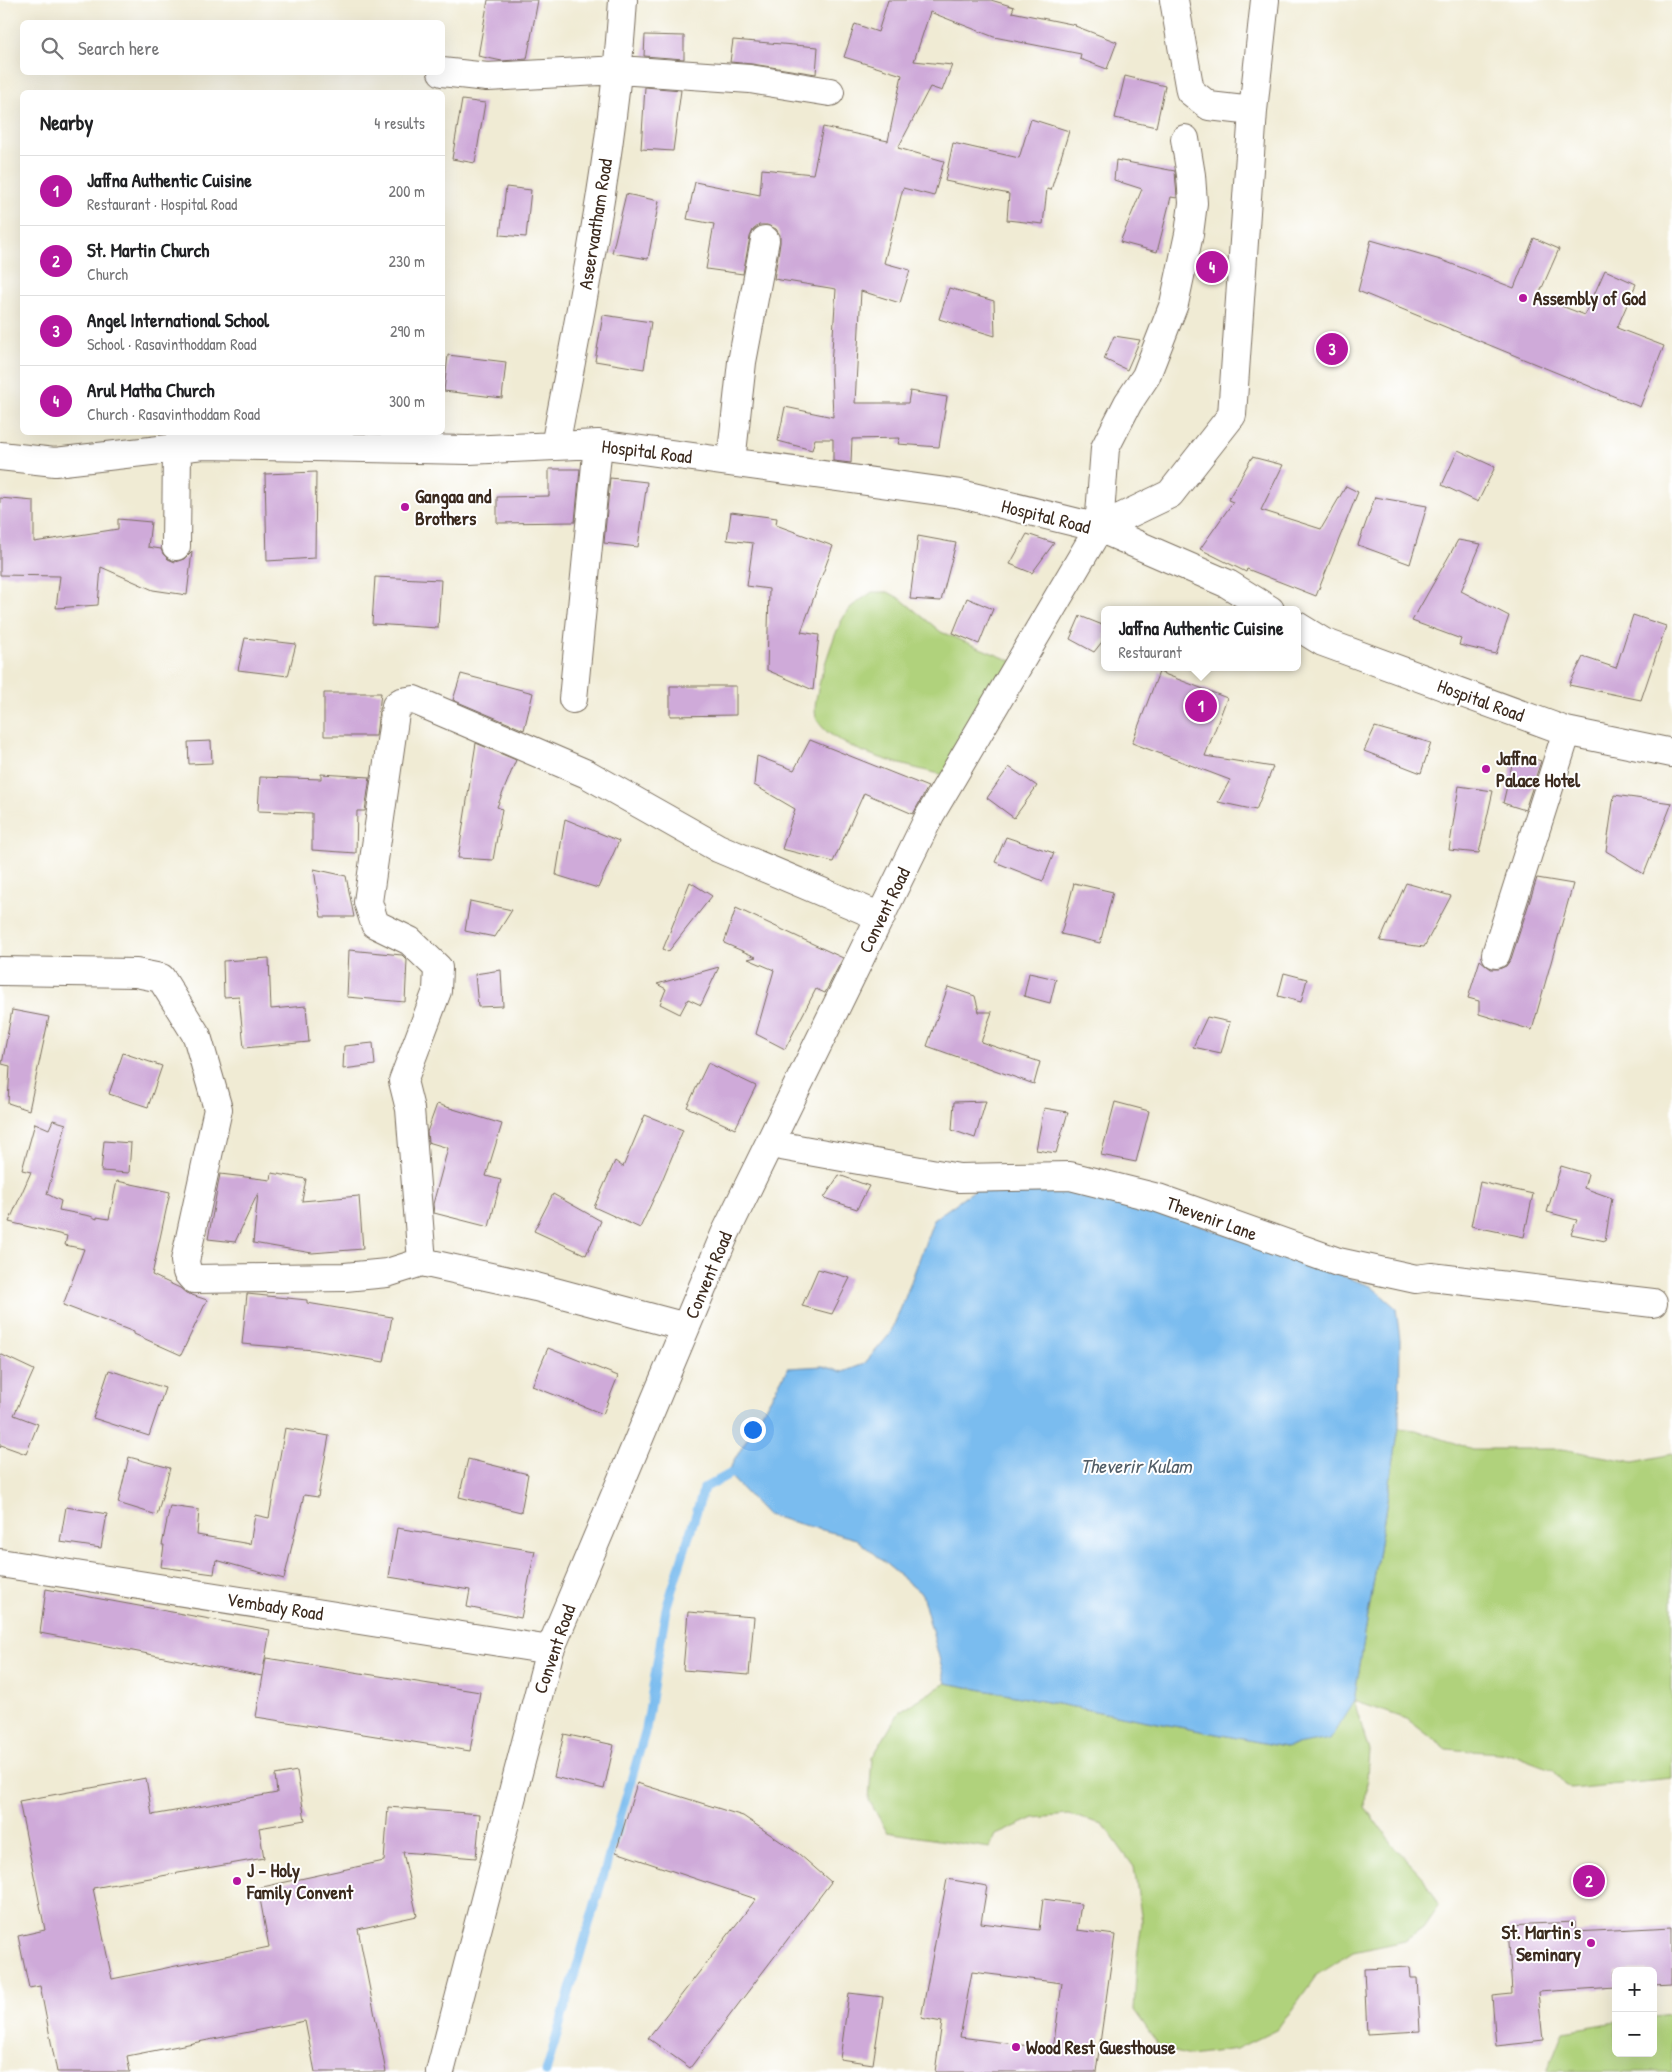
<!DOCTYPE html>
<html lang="en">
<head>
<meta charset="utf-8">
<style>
	body { margin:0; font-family:"Patrick Hand",sans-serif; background:#f6f6f6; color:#202124 }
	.controls { position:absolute; right:15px; bottom:15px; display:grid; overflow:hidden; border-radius:8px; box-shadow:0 5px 20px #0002 }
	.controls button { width:45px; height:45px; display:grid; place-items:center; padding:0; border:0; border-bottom:1px solid #e0e0e0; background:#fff; color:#202124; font:25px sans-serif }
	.you { position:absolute; left:752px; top:1429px; width:18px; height:18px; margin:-12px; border:4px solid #fff; border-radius:50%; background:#1a73e8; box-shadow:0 0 0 8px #1a73e833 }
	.badge { display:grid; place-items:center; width:32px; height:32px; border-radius:50%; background:#b5179e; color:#fff; font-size:16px; font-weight:700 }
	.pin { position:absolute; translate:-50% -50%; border:2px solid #fff; box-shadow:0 1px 5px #0006 }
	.popup { position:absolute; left:1101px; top:606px; width:200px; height:65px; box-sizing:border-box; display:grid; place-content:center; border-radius:8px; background:#fff; filter:drop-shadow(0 1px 4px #0005); font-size:16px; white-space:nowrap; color:#757577 }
	.popup b { font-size:19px; color:#202124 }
	.popup::after { content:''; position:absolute; left:50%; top:100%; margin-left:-10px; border:10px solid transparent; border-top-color:#fff }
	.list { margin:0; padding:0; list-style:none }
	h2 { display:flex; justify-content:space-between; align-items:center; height:65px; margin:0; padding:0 20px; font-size:21px }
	h2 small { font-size:16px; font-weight:400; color:#757577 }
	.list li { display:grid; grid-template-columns:32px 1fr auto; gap:15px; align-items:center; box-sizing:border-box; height:70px; padding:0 20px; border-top:1px solid #e0e0e0 }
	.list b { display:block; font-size:19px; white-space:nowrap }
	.list p { margin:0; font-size:16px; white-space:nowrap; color:#757577 }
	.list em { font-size:16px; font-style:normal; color:#757577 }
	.icon { flex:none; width:28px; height:28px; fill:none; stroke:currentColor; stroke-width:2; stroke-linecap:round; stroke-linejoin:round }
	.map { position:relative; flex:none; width:1672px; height:2072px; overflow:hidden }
	.search { position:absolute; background:#fff; box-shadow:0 5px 20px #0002; left:20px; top:20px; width:425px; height:55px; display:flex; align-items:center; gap:12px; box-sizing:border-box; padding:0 18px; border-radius:8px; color:#757577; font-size:19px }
	.panel { position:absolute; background:#fff; box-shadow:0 5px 20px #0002; left:20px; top:90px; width:425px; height:345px; border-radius:8px }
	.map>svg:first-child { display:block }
	.green { fill:#b0d27b; stroke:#767e4c }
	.water { fill:#7abcef; stroke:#5a7386 }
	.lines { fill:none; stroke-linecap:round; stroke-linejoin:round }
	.stream { stroke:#7abcef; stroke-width:9 }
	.building { fill:#cfaad9; fill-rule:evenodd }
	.minor-casing { stroke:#7a6e5e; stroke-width:30 }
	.minor { stroke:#fff; stroke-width:28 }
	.poi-dot { fill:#b5179e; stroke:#fff; stroke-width:2 }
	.labels { text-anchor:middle; stroke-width:4; stroke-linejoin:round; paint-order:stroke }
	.street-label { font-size:19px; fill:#3b2a1e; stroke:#fff }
	.poi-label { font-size:19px; font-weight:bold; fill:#3b2a1e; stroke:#fff; text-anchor:start }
	.water-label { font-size:20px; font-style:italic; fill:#515d67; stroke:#fff }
</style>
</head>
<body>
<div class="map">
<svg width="1672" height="2072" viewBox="0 0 1672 2072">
	<rect width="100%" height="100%" fill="#fff"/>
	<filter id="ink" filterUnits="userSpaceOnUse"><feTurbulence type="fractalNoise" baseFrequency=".02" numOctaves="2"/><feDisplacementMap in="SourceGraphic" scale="10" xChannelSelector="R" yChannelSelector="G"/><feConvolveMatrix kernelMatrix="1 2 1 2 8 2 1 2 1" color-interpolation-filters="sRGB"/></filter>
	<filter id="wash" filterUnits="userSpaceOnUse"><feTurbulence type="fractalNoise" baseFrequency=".0096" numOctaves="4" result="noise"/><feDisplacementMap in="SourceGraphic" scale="20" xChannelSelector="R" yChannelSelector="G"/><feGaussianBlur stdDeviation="1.12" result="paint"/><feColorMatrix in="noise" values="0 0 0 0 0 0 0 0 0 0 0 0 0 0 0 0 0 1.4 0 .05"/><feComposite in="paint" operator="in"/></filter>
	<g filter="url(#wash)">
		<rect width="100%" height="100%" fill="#f0ebd4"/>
		<path class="green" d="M 872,592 L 888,592 L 901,599 L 941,632 L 1019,664 L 953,777 C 919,769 835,752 817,720 C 811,708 821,677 825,664 C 830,649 839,620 850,608 C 857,602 865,597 872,592 Z
			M 1399,1428 L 1416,1430 L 1472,1449 L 1562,1449 L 1634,1462 L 1672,1454 L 1672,1779 L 1570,1789 L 1553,1770 L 1511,1754 L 1446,1749 L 1407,1719 L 1354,1701 L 1369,1750 L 1365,1807 L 1391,1843 L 1425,1879 L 1439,1905 L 1423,1928 L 1405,1941 L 1353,1952 L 1316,1976 L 1278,2029 L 1237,2049 L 1190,2055 L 1160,2047 L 1134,2010 L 1137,1958 L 1142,1922 L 1134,1867 L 1103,1824 L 1069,1815 L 1034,1818 L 996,1835 L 990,1848 L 887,1832 L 869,1800 L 872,1758 L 900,1711 L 946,1683 L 1285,1747 L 1354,1701 Z
			M 1672,2015 L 1672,2072 L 1548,2072 L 1564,2031 L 1616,2022 L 1616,2053 L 1653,2053 L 1653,2017 Z"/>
		<path class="water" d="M 979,1187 L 1102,1191 L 1371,1286 L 1396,1308 L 1400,1340 L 1399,1428 L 1354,1701 L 1330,1739 L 1285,1747 L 946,1683 L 922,1594 L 856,1539 L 767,1515 L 727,1473 L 788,1368 L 823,1366 L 843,1372 L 864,1364 L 890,1334 L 905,1298 L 934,1219 Z"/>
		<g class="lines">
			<path class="stream" d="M 546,2072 L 646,1729 L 666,1609 L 704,1488 L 739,1469"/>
		</g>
		<g id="blocks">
			<path class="building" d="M 488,0 L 538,0 L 527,59 L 502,61 L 478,56 Z
				M 888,0 L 991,0 L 1014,7 L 1012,12 L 1076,25 L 1075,26 L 1117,42 L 1107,69 L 1080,59 L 1081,54 L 994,37 L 930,12 L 914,61 L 952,65 L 942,91 L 930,87 L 898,148 L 944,161 L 934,196 L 903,188 L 884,263 L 910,270 L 900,303 L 861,291 L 855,403 L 908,403 L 910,391 L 947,397 L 939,447 L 898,444 L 900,438 L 852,439 L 851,463 L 833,461 L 833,439 L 815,439 L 812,450 L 778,441 L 785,407 L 833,417 L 831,366 L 836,289 L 774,279 L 780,243 L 780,235 L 776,229 L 767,225 L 759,225 L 753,230 L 750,237 L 743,274 L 706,269 L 714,224 L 687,219 L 695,182 L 760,195 L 762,169 L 813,174 L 823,127 L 888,141 L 902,75 L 844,57 L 855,24 L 878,32 Z
				M 645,35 L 684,36 L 684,59 L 644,56 Z
				M 733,40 L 818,47 L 816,74 L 752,64 L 730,62 Z
				M 1125,76 L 1165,86 L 1156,127 L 1115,118 Z
				M 645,87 L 681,90 L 673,151 L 641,149 Z
				M 462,100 L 485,103 L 475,163 L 452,159 Z
				M 1031,119 L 1069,131 L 1051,190 L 1047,189 L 1043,224 L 1007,220 L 1009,194 L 945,181 L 953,143 L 1019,158 Z
				M 1116,160 L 1175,171 L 1177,198 L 1171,197 L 1157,252 L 1120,242 L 1142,189 L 1114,180 Z
				M 506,187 L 531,190 L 526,237 L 500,235 Z
				M 626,194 L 659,201 L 648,259 L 612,253 Z
				M 1534,238 L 1559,249 L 1538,297 L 1585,315 L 1605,270 L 1636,284 L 1617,328 L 1664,346 L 1640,407 L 1358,291 L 1371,240 L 1444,261 L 1514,288 Z
				M 949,288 L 994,301 L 995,336 L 939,319 Z
				M 603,315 L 651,322 L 644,369 L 595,361 Z
				M 1114,336 L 1140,340 L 1127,370 L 1104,359 Z
				M 448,355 L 506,362 L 502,398 L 444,391 Z
				M 1458,450 L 1495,467 L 1478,502 L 1442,485 Z
				M 1252,457 L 1283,465 L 1261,510 L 1321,529 L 1346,486 L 1358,492 L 1316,596 L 1247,569 L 1246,572 L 1200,549 L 1233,502 L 1228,500 Z
				M 549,469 L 580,469 L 575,522 L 497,523 L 497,497 L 549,496 Z
				M 316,472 L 315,558 L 267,561 L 265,474 Z
				M 610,478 L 647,482 L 638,547 L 604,543 Z
				M 1375,497 L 1427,506 L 1410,564 L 1358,545 Z
				M 0,498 L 34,501 L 34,542 L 118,529 L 118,519 L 151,522 L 148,547 L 161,549 L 163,554 L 168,559 L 175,562 L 184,559 L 192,551 L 187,595 L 153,590 L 101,567 L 98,605 L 56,608 L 60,576 L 0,575 Z
				M 731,512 L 777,518 L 776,525 L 833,546 L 801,632 L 819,635 L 813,690 L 767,670 L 769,589 L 747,586 L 753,543 L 727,540 Z
				M 1027,534 L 1054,543 L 1032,573 L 1010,564 Z
				M 918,536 L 956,543 L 941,601 L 910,599 Z
				M 1458,540 L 1481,544 L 1461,591 L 1509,616 L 1496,654 L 1459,645 L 1461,639 L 1412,621 Z
				M 375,577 L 441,580 L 438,628 L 372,624 Z
				M 967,598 L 993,609 L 979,644 L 953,633 Z
				M 1633,615 L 1666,626 L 1641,700 L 1569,685 L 1583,657 L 1616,668 Z
				M 1080,616 L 1105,626 L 1105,638 L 1094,652 L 1070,639 Z
				M 245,638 L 296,644 L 288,676 L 238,670 Z
				M 1159,672 L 1227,698 L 1205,756 L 1273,767 L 1256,810 L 1218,802 L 1230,780 L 1132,743 Z
				M 461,674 L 533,693 L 524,730 L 453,700 Z
				M 670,686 L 736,686 L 736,715 L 670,716 Z
				M 324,693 L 381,693 L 376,736 L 324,736 Z
				M 1375,727 L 1431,743 L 1421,773 L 1364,751 Z
				M 810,740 L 928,787 L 913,814 L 864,793 L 833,862 L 782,849 L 795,809 L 754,785 L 757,756 L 794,770 Z
				M 211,741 L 212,763 L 189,764 L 188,742 Z
				M 476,743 L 516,760 L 497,807 L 502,809 L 493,860 L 458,858 Z
				M 1515,752 L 1541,761 L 1525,810 L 1503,803 Z
				M 1009,767 L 1037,786 L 1014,818 L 987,798 Z
				M 321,774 L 370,777 L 365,811 L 357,811 L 356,853 L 312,850 L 312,813 L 258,811 L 260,777 L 321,779 Z
				M 1459,786 L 1493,791 L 1479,853 L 1449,850 Z
				M 1614,795 L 1672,803 L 1644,874 L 1606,851 Z
				M 565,819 L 619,841 L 598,888 L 556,875 Z
				M 1006,837 L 1054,853 L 1043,881 L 995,862 Z
				M 314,869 L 346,876 L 354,917 L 321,917 Z
				M 1537,878 L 1573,884 L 1532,1030 L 1479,1014 L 1479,1001 L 1468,998 L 1480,960 L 1491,969 L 1499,969 L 1506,966 L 1511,959 Z
				M 690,882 L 712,896 L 668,952 L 663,949 Z
				M 1074,883 L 1113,892 L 1100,943 L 1061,934 Z
				M 1406,883 L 1451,896 L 1424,947 L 1380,941 Z
				M 470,901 L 512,910 L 495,937 L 465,931 Z
				M 736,908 L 843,958 L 825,993 L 816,989 L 785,1049 L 756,1034 L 774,970 L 748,959 L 756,957 L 724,943 Z
				M 349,950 L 402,955 L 407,960 L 405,1002 L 347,997 Z
				M 269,958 L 271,1009 L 306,1006 L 309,1042 L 244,1048 L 239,996 L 224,997 L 223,961 Z
				M 719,967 L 701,1005 L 688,999 L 680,1014 L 660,1004 L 666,989 L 657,984 Z
				M 501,970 L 503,1006 L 478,1007 L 475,974 Z
				M 1029,973 L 1056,979 L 1050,1003 L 1024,996 Z
				M 1284,973 L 1307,979 L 1301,1002 L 1278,996 Z
				M 948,987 L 975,996 L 979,1012 L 992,1012 L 981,1042 L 1040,1062 L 1034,1084 L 927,1046 Z
				M 12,1010 L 49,1017 L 29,1110 L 8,1103 L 10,1066 L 2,1064 Z
				M 1207,1017 L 1230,1022 L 1221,1053 L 1193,1047 Z
				M 373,1043 L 375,1065 L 343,1069 L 344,1046 Z
				M 123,1053 L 162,1066 L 148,1107 L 109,1094 Z
				M 708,1063 L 756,1086 L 735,1129 L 687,1107 Z
				M 986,1101 L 975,1138 L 952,1130 L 954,1102 Z
				M 1115,1102 L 1149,1111 L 1136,1162 L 1101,1155 Z
				M 437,1104 L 502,1124 L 486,1176 L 501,1180 L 489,1227 L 434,1213 L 433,1204 L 448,1148 L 428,1142 L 427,1132 Z
				M 1044,1108 L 1068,1112 L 1056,1153 L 1036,1150 Z
				M 645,1115 L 683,1130 L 661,1183 L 640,1228 L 594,1207 L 615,1161 L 623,1167 Z
				M 53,1120 L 66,1124 L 47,1194 L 61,1201 L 59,1210 L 90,1216 L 97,1219 L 97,1217 L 109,1219 L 117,1181 L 170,1192 L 152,1275 L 180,1288 L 186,1293 L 207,1300 L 181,1355 L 134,1334 L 134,1332 L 63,1305 L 84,1249 L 65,1245 L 67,1236 L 9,1222 L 31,1172 L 22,1170 L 35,1123 L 49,1129 Z
				M 104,1141 L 131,1143 L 129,1173 L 101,1171 Z
				M 1561,1166 L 1588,1174 L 1584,1188 L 1612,1198 L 1605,1241 L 1571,1234 L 1577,1220 L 1547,1212 Z
				M 272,1173 L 306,1179 L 302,1201 L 359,1196 L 363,1249 L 312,1253 L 253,1243 L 258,1193 L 235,1242 L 208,1239 L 220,1174 L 271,1180 Z
				M 839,1175 L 869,1186 L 857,1209 L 824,1198 Z
				M 1480,1182 L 1533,1194 L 1524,1237 L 1471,1226 Z
				M 553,1194 L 601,1221 L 586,1255 L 534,1231 Z
				M 818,1269 L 850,1278 L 832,1314 L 802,1306 Z
				M 247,1294 L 307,1300 L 307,1303 L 392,1317 L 384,1362 L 314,1350 L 242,1344 Z
				M 548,1348 L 618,1376 L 603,1414 L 532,1386 Z
				M 0,1354 L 34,1370 L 14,1415 L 38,1424 L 26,1454 L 1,1445 L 0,1448 Z
				M 109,1370 L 165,1388 L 149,1436 L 93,1418 Z
				M 285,1428 L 329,1436 L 318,1497 L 304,1495 L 284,1579 L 216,1560 L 214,1574 L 161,1567 L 164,1545 L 162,1545 L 170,1506 L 199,1510 L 197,1535 L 250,1544 L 255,1515 L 269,1518 Z
				M 129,1457 L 170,1468 L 157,1515 L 118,1503 Z
				M 468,1459 L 528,1474 L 521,1512 L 459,1497 Z
				M 66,1507 L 107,1514 L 101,1548 L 60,1542 Z
				M 397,1528 L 535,1551 L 521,1618 L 467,1607 L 470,1590 L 389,1577 Z
				M 46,1589 L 270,1630 L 262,1676 L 40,1633 Z
				M 688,1612 L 754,1617 L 749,1675 L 683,1670 Z
				M 266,1658 L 480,1692 L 470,1751 L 256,1717 Z
				M 564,1734 L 614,1745 L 604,1789 L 554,1777 Z
				M 297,1771 L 305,1820 L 259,1828 L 264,1858 L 93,1888 L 112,1979 L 269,1947 L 258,1888 L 384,1861 L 388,1807 L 480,1814 L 476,1858 L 403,1852 L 417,1916 L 358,1929 L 386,2072 L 315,2072 L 305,2021 L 127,2056 L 130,2072 L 57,2072 L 40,1986 L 29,1988 L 18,1936 L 45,1930 L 19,1801 L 146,1778 L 152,1815 L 277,1793 L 275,1775 Z
				M 637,1783 L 743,1816 L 799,1854 L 831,1882 L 690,2068 L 648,2038 L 756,1899 L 616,1852 Z
				M 947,1879 L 987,1886 L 981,1923 L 1039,1930 L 1043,1899 L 1081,1904 L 1077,1930 L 1115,1935 L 1096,2072 L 935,2072 L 942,2022 L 921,2018 ZM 972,1972 L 1062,1983 L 1053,2049 L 960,2037 Z
				M 1575,1922 L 1575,1932 L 1672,1927 L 1672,1984 L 1653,1985 L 1653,1971 L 1616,1971 L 1616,1987 L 1538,1992 L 1543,2041 L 1496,2046 L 1492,1996 L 1512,1994 L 1508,1925 Z
				M 1410,1967 L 1411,1978 L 1417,1978 L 1420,2031 L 1367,2034 L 1364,1969 Z
				M 849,1993 L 883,1997 L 873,2064 L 840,2059 Z"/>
		</g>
	</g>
	<g filter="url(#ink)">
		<use href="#blocks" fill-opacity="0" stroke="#7a6e5e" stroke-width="1"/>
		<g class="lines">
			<defs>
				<path id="minor" d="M 1174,0 L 1190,91 L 1209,106 L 1253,111
					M 442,72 L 487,77 L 619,70 L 750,79 L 830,92
					M 555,446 C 583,298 614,150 623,0
					M 0,456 L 55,462 L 203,445 L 469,450 L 598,444 L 961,494 L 1099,528 L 1228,584 L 1270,610
					M 731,462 L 742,362 L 765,240
					M 1099,528 L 1170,494 L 1232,415 L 1253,111 L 1265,0
					M 176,546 L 177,448
					M 1297,626 L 1323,642 L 1566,731 L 1672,753
					M 573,699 L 598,444
					M 1496,954 L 1567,731
					M 0,971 L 136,973 L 161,978 L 197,1036 L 218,1109 L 185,1261 L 187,1272 L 193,1279 L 345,1277 L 387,1273 L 422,1262 L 536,1287 L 686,1327
					M 770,1144 L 959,1178 L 1070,1176 L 1158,1198 L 1338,1262 L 1416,1279 L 1431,1277 L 1653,1303
					M 422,1262 L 410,1109 L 403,1081 L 437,991 L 438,968 L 410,941 L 375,924 L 368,902 L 396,706 L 401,702 L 414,700 L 587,774 L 718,848 L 881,917
					M 0,1563 L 550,1650
					M 440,2072 L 550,1650 L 725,1234 L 930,815 L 1099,528 L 1105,448 L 1128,403 L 1146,376 L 1174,304 L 1189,234 L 1193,203 L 1191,175 L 1185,139"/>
			</defs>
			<use href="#minor" class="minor-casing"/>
			<use href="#minor" class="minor"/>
		</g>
	</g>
	<g class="poi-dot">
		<circle cx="1523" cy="298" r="5"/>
		<circle cx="405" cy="507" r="5"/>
		<circle cx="1486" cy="769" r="5"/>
		<circle cx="237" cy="1881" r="5"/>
		<circle cx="1591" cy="1943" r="5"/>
		<circle cx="1016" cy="2047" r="5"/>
	</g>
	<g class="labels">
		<g class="street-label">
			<text transform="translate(595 224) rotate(-81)" y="7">Aseervaatham Road</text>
			<text transform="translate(647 451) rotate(7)" y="7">Hospital Road</text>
			<text transform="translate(1046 516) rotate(14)" y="7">Hospital Road</text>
			<text transform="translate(1481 700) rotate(20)" y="7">Hospital Road</text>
			<text transform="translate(884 910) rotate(-64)" y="7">Convent Road</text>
			<text transform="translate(1212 1218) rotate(20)" y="7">Thevenir Lane</text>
			<text transform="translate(708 1275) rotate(-67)" y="7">Convent Road</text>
			<text transform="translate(275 1606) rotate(9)" y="7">Vembady Road</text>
			<text transform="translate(554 1649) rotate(-71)" y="7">Convent Road</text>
		</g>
		<g class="poi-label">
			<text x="1533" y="305">Assembly of God</text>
			<text x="415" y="503">Gangaa and<tspan x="415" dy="22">Brothers</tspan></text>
			<text x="1496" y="765">Jaffna<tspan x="1496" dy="22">Palace Hotel</tspan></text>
			<text x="247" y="1877">J - Holy<tspan x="247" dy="22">Family Convent</tspan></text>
			<text x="1581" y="1939" text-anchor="end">St. Martin's<tspan x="1581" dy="22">Seminary</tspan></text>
			<text x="1026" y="2054">Wood Rest Guesthouse</text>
		</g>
		<g class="water-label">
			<text x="1136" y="1473">Theverir Kulam</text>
		</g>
	</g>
</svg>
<div class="controls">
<button>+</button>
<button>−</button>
</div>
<div class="you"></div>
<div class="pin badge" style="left:1201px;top:706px">1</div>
<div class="popup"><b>Jaffna Authentic Cuisine</b>Restaurant</div>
<div class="pin badge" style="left:1589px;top:1881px">2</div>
<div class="pin badge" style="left:1332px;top:349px">3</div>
<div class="pin badge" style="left:1212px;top:267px">4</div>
<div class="search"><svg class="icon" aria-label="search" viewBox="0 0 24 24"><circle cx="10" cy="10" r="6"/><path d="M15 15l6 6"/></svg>Search here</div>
<section class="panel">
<h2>Nearby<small>4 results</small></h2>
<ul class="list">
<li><span class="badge">1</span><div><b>Jaffna Authentic Cuisine</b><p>Restaurant · Hospital Road</p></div><em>200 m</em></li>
<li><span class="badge">2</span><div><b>St. Martin Church</b><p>Church</p></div><em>230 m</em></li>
<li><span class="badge">3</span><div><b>Angel International School</b><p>School · Rasavinthoddam Road</p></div><em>290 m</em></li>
<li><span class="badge">4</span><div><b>Arul Matha Church</b><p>Church · Rasavinthoddam Road</p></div><em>300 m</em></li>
</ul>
</section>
</div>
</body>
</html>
